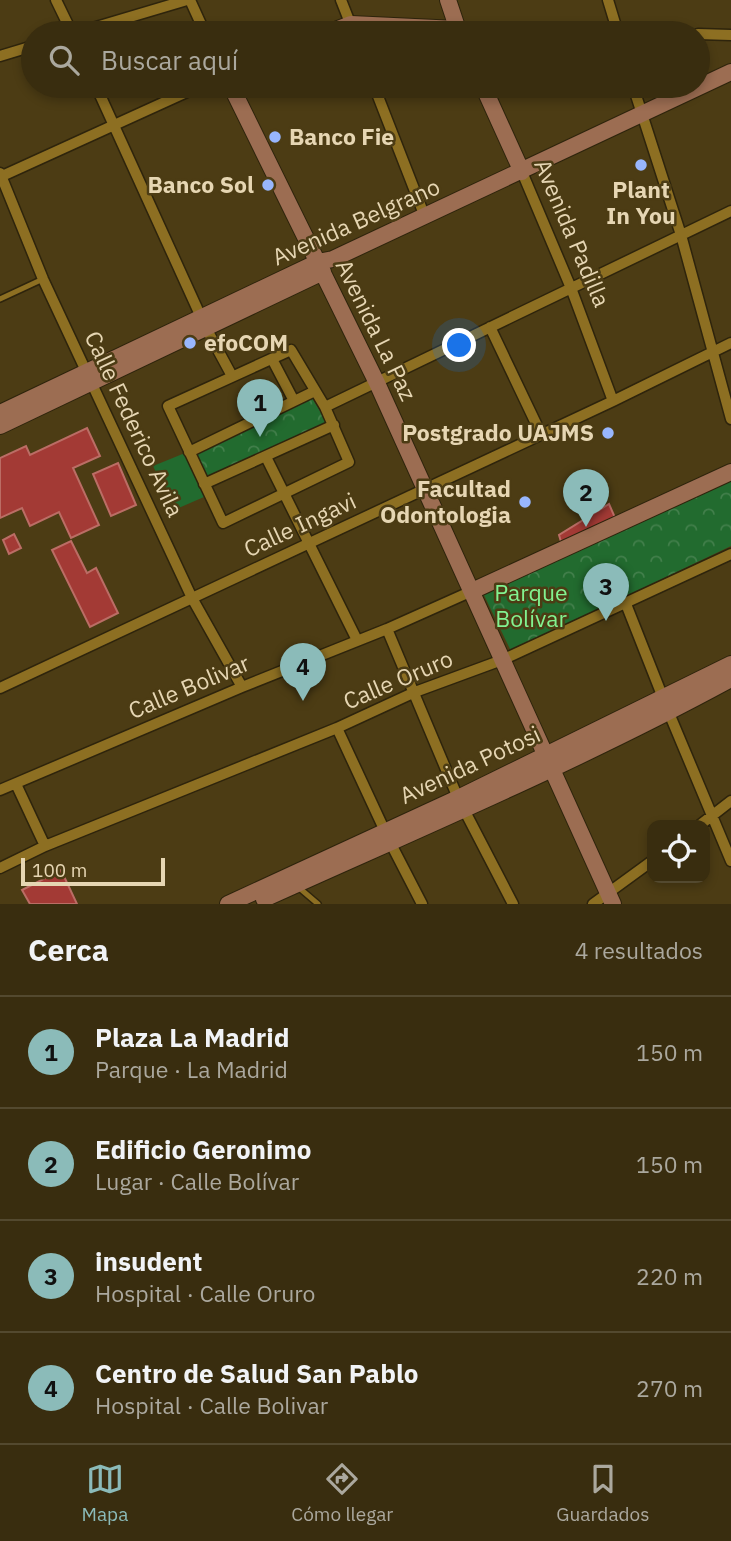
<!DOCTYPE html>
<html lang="es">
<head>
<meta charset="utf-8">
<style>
	body { margin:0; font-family:"IBM Plex Sans",sans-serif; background:#44391d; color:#f1f3f6 }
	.controls { position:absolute; right:21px; bottom:21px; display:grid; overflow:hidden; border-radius:14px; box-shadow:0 4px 10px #0003 }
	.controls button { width:63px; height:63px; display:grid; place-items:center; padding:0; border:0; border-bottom:2px solid #53492f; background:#392d0f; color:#f1f3f6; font:35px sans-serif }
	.scale { position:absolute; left:21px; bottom:18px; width:144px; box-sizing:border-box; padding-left:7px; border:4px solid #e6d6b3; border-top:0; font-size:19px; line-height:24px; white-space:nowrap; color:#e6d6b3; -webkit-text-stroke:5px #4c3c14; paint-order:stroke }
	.you { position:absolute; left:460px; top:346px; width:24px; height:24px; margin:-18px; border:5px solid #fff; border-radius:50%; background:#1a73e8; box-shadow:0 0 0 10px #1a73e833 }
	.badge { display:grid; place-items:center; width:46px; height:46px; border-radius:50%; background:#8bbbb9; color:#111; font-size:23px; font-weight:700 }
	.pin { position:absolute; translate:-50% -58px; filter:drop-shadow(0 2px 4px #0008) }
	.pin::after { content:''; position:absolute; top:37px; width:24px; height:21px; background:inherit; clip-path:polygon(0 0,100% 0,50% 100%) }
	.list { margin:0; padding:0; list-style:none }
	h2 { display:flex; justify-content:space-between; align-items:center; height:91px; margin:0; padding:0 28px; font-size:30px }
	h2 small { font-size:23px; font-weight:400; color:#aba89e }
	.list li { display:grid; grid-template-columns:46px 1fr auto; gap:21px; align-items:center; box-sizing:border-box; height:112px; padding:0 28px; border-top:2px solid #53492f }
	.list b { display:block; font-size:26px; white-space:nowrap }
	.list p { margin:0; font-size:23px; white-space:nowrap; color:#aba89e }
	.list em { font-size:23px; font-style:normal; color:#aba89e }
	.icon { flex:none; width:38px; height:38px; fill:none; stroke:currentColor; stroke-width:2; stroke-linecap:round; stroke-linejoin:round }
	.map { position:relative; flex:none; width:731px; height:904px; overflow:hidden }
	.search { position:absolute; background:#392d0f; box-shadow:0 4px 10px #0003; left:21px; right:21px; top:21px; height:77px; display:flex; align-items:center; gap:18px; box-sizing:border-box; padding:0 24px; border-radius:38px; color:#aba89e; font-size:26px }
	.sheet { height:539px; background:#392d0f }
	nav { display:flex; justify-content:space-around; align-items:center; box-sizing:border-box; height:98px; border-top:2px solid #53492f; background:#392d0f; font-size:19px; color:#aba89e }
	nav a { display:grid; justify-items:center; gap:4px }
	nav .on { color:#8bbbb9 }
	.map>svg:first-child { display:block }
	.grass { fill:#226b2f }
	.park { fill:url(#park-crowns) }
	.building { fill:#a33a35; stroke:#bb6d65; stroke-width:2 }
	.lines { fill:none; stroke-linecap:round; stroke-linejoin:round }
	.lane-casing { stroke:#2e240c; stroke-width:8 }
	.street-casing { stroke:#2e240c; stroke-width:13 }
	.secondary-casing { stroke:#2e240c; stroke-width:18 }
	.lane { stroke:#8d6f22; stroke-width:5 }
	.street { stroke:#8d6f22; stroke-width:10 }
	.secondary { stroke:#9c6d52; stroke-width:16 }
	.poi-dot { fill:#98b6fd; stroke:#4c3c14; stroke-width:2.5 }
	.labels { text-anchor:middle; stroke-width:5; stroke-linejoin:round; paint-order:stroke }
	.poi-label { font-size:23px; font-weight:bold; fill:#e6d6b3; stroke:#4c3c14; text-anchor:end }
	.street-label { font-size:23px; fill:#e6d6b3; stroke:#4c3c14 }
	.park-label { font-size:23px; fill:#82f290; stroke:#4c3c14 }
</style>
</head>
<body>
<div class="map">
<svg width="731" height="904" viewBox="0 0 731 904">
	<defs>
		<pattern id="park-crowns" width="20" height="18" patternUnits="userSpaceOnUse" patternTransform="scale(1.75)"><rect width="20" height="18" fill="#226b2f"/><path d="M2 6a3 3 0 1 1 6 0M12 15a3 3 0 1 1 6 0" fill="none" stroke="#427f4b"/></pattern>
	</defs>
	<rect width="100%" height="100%" fill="#4c3c14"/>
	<path class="grass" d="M 185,453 L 204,497 L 174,510 L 153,466 Z"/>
	<path class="park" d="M 312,398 L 327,422 L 205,481 L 191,453 Z
		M 731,480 L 731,546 L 511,651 L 483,593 Z"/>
	<path class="building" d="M 87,428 L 100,456 L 73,468 L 99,525 L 71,538 L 59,512 L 30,526 L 22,508 L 0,518 L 0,458 L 26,446 L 30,455 Z
		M 118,463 L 136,505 L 111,516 L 93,474 Z
		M 609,504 L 616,520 L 562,545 L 559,535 Z
		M 14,534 L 21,548 L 9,554 L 3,540 Z
		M 71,541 L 87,573 L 96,568 L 118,613 L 90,627 L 52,550 Z
		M 61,870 L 77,904 L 30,904 L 22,890 Z"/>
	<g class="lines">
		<defs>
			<path id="lane" d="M 0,299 L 43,279
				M 297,886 L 318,904"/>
			<path id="street" d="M 56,0 L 72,33
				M 190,0 L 205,33
				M 341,0 L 354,33
				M 608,0 L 618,33
				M 457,29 L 643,33
				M 76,33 L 187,0
				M 698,34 L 731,35
				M 0,56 L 33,46
				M 96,86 L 206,328 L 232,376
				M 374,86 L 425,217
				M 633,86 L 681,235 L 731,419
				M 522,172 L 571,288 L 613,401
				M 0,173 L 43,279 L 192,598 L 242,687
				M 0,177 L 200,86
				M 490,327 L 541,434
				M 291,350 L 325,407 L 349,462 L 223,523 L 168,406 Z
				M 272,359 L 294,401
				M 325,407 L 731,211
				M 189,452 L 315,391
				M 266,457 L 357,640
				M 204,484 L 334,425
				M 626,604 L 669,713 L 731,861
				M 387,629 L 458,798 L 513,904
				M 0,688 L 613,401 L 731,343
				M 337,728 L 390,842 L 422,904
				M 16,784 L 45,846
				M 0,790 L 242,687 L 387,629 L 472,591
				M 700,825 L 731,801
				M 0,868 L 45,846 L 337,728 L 415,692 L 502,660 L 731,554
				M 593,904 L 652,861"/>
			<path id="secondary" d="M 448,0 L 459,33
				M 328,33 L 351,24 L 457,29
				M 231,86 L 377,383 L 613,904
				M 483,86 L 522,172
				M 0,413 L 318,262 L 333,259 L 731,72
				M 0,426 L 323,272
				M 472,591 L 731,472
				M 264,899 C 421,828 580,761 731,679
				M 228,904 L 458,798 L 731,664"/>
		</defs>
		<use href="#lane" class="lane-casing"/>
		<use href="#street" class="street-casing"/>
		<use href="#secondary" class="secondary-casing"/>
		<use href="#lane" class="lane"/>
		<use href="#street" class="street"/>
		<use href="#secondary" class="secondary"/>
	</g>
	<g class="poi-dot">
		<circle cx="275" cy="137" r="7"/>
		<circle cx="641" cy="165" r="7"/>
		<circle cx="268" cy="185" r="7"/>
		<circle cx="190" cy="343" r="7"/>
		<circle cx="608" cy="433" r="7"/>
		<circle cx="525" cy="502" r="7"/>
	</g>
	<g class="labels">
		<g class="poi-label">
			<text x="289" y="145" text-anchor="start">Banco Fie</text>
			<text x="254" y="193">Banco Sol</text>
			<text x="641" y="198" text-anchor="middle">Plant<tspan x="641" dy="26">In You</tspan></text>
			<text x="204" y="351" text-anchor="start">efoCOM</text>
			<text x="594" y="441">Postgrado UAJMS</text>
			<text x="511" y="497">Facultad<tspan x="511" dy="26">Odontologia</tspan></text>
		</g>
		<g class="street-label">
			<text transform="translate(356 222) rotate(-24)" y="8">Avenida Belgrano</text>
			<text transform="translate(572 233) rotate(67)" y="8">Avenida Padilla</text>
			<text transform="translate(376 330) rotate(64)" y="8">Avenida La Paz</text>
			<text transform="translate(134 424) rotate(65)" y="8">Calle Federico Avila</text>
			<text transform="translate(300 525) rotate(-25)" y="8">Calle Ingavi</text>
			<text transform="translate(398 680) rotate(-23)" y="8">Calle Oruro</text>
			<text transform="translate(189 687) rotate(-23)" y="8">Calle Bolivar</text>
			<text transform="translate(470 765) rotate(-25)" y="8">Avenida Potosi</text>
		</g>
		<g class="park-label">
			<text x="531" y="601">Parque<tspan x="531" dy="26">Bolívar</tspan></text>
		</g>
	</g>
</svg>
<div class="controls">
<button><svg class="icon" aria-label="locate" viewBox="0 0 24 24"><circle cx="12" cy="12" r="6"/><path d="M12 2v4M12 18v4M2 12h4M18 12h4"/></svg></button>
</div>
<div class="scale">100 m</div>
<div class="you"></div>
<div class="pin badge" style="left:260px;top:437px">1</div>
<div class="pin badge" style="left:586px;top:527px">2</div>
<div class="pin badge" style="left:606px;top:621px">3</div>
<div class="pin badge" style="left:303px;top:701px">4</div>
<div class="search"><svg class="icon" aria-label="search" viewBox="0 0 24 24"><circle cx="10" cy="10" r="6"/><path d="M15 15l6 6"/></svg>Buscar aquí</div>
</div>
<section class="sheet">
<h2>Cerca<small>4 resultados</small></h2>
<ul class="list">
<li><span class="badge">1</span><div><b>Plaza La Madrid</b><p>Parque · La Madrid</p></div><em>150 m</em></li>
<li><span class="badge">2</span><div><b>Edificio Geronimo</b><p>Lugar · Calle Bolívar</p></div><em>150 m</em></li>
<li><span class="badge">3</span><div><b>insudent</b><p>Hospital · Calle Oruro</p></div><em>220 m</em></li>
<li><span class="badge">4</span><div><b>Centro de Salud San Pablo</b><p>Hospital · Calle Bolivar</p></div><em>270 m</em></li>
</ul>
</section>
<nav>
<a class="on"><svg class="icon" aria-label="map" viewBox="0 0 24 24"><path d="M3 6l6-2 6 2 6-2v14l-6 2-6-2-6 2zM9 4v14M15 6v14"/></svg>Mapa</a>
<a><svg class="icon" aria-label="directions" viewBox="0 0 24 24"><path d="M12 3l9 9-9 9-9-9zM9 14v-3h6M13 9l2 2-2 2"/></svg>Cómo llegar</a>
<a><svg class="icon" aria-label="saved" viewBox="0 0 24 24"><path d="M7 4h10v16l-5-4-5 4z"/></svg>Guardados</a>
</nav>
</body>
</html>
